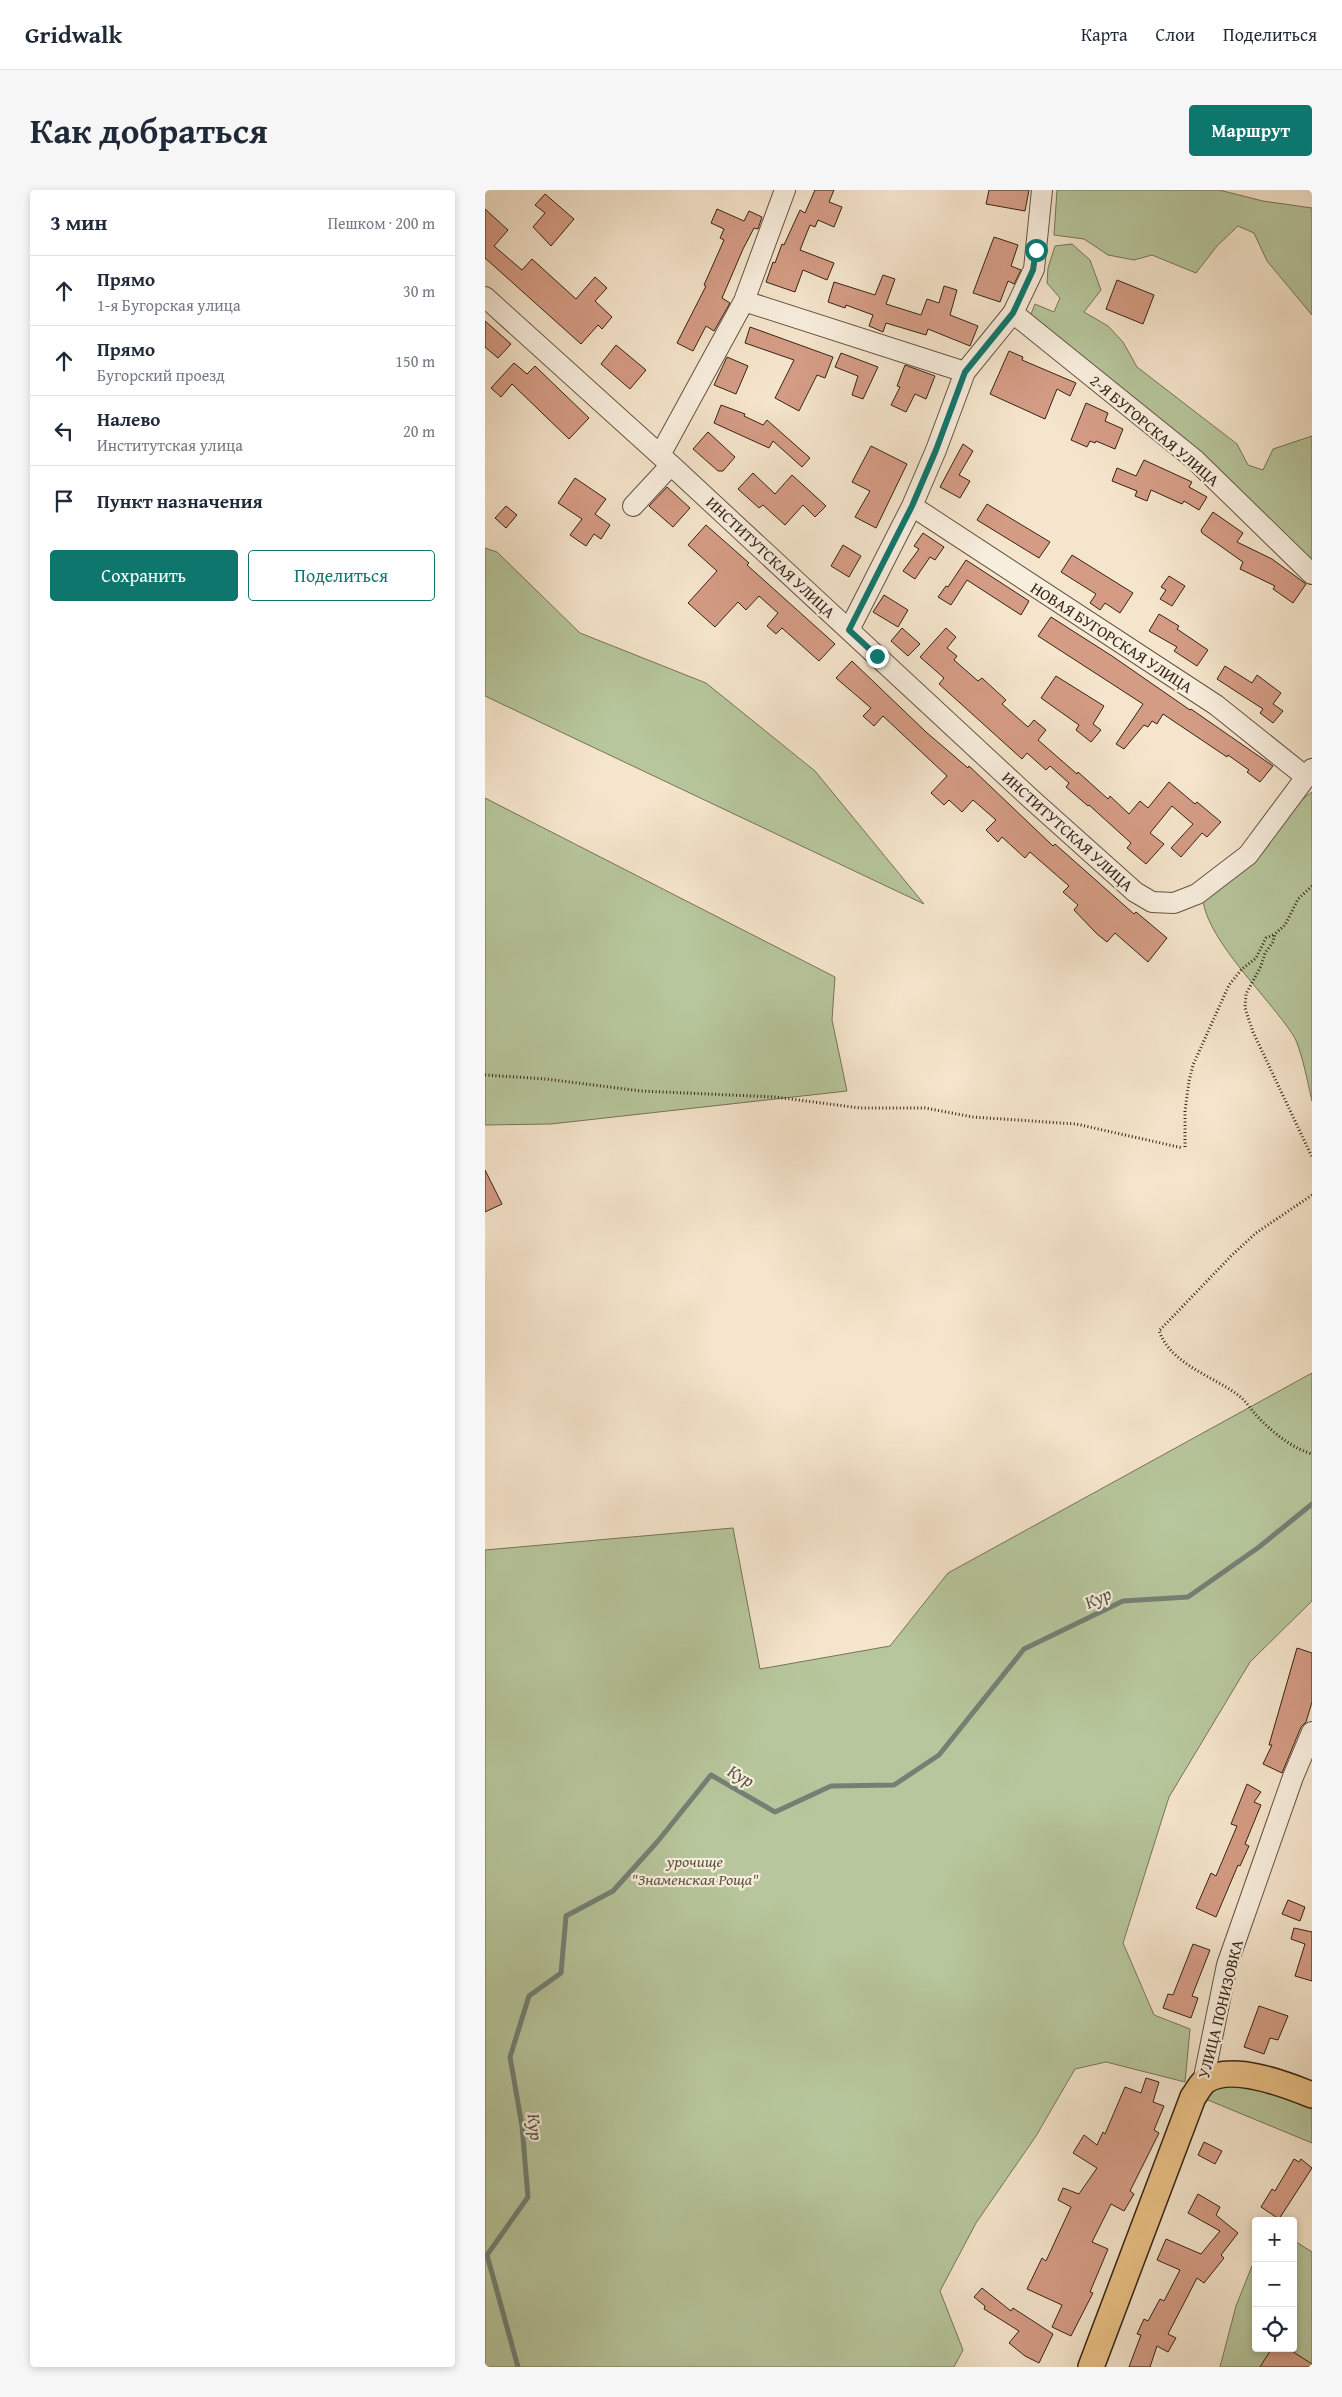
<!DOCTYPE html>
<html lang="ru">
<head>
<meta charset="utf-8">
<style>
	body { margin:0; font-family:"Gentium Book Plus",serif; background:#f6f6f7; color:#1f2937 }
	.controls { position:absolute; right:15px; bottom:15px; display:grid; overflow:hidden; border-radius:5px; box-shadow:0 2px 8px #0003 }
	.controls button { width:45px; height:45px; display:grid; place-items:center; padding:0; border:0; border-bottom:1px solid #e0e1e3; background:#fff; color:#1f2937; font:25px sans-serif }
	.stop { position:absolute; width:15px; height:15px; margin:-11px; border:4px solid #0f766e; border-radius:50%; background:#fff }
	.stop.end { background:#0f766e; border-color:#fff; box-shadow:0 1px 5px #0008 }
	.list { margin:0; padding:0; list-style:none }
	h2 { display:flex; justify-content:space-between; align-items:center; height:65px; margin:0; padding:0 20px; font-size:21px }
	h2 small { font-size:16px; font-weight:400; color:#747a83 }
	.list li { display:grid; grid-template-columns:32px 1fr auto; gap:15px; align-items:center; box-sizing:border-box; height:70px; padding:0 20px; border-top:1px solid #e0e1e3 }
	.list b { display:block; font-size:19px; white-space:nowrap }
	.list p { margin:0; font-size:16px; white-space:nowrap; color:#747a83 }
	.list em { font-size:16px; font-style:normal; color:#747a83 }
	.actions { display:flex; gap:10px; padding:15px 20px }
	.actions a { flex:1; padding:11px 0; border:1px solid #0f766e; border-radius:5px; text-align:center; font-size:18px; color:#0f766e }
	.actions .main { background:#0f766e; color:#fff }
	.icon { flex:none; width:28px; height:28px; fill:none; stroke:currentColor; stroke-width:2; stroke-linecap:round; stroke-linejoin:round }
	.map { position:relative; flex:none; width:827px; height:2177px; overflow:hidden; border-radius:5px }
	header { display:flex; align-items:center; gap:30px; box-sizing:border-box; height:70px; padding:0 25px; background:#fff; border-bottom:1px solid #e0e1e3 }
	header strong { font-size:24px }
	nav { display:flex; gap:28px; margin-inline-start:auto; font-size:18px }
	.intro { display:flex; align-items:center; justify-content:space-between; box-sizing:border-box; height:120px; padding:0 30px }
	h1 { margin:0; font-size:35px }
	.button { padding:12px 22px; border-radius:5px; background:#0f766e; color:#fff; font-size:18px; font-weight:700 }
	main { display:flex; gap:30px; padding:0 30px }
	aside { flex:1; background:#fff; border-radius:5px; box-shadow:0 2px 8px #0003 }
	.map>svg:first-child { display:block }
	.green { fill:#b7c69c; stroke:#767458 }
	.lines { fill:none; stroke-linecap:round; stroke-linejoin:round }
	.stream { stroke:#738175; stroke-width:5 }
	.building { fill:#d59c85; stroke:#362315 }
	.minor-casing { stroke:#665443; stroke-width:22 }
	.major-casing { stroke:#362315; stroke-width:28 }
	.path { stroke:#362315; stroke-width:3; stroke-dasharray:1 2.5; stroke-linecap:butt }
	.minor { stroke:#f8eede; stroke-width:20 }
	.major { stroke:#eac286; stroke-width:25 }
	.route { stroke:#0f766e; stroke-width:6 }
	.labels { text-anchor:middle; stroke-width:4.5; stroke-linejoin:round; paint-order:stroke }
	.street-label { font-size:16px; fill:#362315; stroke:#f8eede }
	.park-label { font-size:16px; font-style:italic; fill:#5d543e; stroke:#f8eede }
	.water-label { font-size:18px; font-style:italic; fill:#555245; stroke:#f8eede }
</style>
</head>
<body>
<header>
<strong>Gridwalk</strong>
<nav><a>Карта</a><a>Слои</a><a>Поделиться</a></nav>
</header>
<div class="intro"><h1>Как добраться</h1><a class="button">Маршрут</a></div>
<main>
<aside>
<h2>3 мин<small>Пешком · 200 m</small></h2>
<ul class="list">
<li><svg class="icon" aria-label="ahead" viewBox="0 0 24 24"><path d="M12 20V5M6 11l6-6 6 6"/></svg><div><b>Прямо</b><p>1-я Бугорская улица</p></div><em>30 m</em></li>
<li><svg class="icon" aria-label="ahead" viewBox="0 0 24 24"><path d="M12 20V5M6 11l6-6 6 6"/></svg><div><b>Прямо</b><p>Бугорский проезд</p></div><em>150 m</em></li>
<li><svg class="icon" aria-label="left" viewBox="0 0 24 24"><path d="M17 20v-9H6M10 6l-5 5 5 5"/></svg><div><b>Налево</b><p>Институтская улица</p></div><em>20 m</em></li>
<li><svg class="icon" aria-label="arrive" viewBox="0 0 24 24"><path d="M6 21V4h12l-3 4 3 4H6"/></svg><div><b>Пункт назначения</b></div></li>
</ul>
<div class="actions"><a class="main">Сохранить</a><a>Поделиться</a></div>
</aside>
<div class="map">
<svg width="827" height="2177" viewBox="0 0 827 2177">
	<rect width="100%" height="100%" fill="#f5e5cc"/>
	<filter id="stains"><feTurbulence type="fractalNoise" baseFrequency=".004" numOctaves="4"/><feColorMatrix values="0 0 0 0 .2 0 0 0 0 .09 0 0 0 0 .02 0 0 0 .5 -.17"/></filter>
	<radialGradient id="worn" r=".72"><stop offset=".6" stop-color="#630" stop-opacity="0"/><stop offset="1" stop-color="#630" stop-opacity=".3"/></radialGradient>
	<path class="green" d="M 572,0 L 734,0 L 778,11 L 827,18 L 827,125 L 782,71 L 769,43 L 753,36 L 732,56 L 711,83 L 667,65 L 649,70 L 623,65 L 599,49 L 569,45 Z
		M 587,54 L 605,70 L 616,100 L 599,122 L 623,136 L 638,152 L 652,177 L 752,254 L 763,275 L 778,280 L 788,259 L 827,246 L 827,371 L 544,129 L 550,114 L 569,122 L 575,108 L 562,93 L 563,78 L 570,56 Z
		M 0,358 L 12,362 L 95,443 L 221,493 L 330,581 L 439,714 L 0,506 Z
		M 827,602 L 827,911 C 823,894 816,857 808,845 C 785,809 722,750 718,710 L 770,672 L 806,617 Z
		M 0,608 L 350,787 L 347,830 L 362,901 L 66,934 L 0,935 Z
		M 827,1183 L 827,1411 L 765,1472 L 684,1607 L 638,1753 L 669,1825 L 705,1839 L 700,1892 L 621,1872 L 590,1879 L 551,1946 L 491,2033 L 455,2101 L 478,2160 L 469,2177 L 0,2177 L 0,1360 L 248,1338 L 275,1479 L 405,1456 L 463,1383 Z
		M 731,1895 L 762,1897 L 827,1914 L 827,1953 L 718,1908 Z
		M 808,2050 L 827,2062 L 827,2177 L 735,2177 L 751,2116 L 771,2066 L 771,2158 L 808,2158 Z"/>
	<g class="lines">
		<path class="stream" d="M 33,2177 L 2,2065 L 43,2007 L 37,1936 L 25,1867 L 44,1806 L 76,1783 L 81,1726 L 128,1701 L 173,1651 L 226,1585 L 290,1622 L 346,1596 L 409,1595 L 454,1565 L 539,1459 L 638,1411 L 703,1407 L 774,1357 L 827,1314"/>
	</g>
	<path class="building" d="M 330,0 L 349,0 L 344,12 L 357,17 L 349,37 L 333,30 L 330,37 L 325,35 L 315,60 L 349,73 L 342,90 L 318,80 L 310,102 L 281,92 L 288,72 L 290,73 L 297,54 L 299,55 L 315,20 L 320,23 Z
		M 504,0 L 544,0 L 540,21 L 501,14 Z
		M 60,4 L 89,29 L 66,56 L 48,37 L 60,23 L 50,15 Z
		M 0,19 L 23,40 L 9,56 L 37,80 L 47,69 L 91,109 L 110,87 L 122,98 L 110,111 L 127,127 L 117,139 L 113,135 L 96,154 L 0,68 Z
		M 232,19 L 259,31 L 264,21 L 277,27 L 273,39 L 269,38 L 258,59 L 237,108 L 245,113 L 229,141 L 221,136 L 208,161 L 192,153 L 221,96 L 219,95 L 239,50 L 235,48 L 239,39 L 226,33 Z
		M 509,47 L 533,55 L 526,76 L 536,80 L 529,94 L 523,91 L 515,112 L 488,103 Z
		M 398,85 L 410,89 L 401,114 L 436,125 L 442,109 L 454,113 L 459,96 L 472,100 L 465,125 L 493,136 L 485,156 L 443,139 L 441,145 L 401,133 L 398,142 L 384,136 L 388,125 L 361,115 L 360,118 L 343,112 L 349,92 L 390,105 Z
		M 632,90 L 669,105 L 658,134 L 621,119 Z
		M 0,131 L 26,154 L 13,168 L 0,157 Z
		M 265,137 L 348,167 L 340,188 L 332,185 L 314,221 L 290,208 L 309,170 L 260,153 Z
		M 131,155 L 161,180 L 145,199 L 116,174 Z
		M 524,161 L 538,167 L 537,170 L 591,193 L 585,206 L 572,199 L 560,229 L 505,204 Z
		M 356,163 L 393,177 L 378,209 L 367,205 L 373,186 L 350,177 Z
		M 242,167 L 263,176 L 251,204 L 229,195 Z
		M 29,173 L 42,184 L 50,176 L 104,228 L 84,249 L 27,194 L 16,207 L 6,198 Z
		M 420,175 L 450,186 L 441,209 L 430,204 L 421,222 L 406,215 L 415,197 L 412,196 Z
		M 601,213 L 623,223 L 620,231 L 638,239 L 630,259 L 611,251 L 610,253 L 605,251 L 602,257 L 586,250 Z
		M 236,215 L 260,224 L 259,226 L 278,235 L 282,230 L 325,268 L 317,277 L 288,251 L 284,258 L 229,233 Z
		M 223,242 L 250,267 L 238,281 L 233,281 L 208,259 Z
		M 478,254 L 488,261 L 474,285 L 485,291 L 475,308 L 455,297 Z
		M 386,256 L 422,274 L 391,338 L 370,327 L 385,301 L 367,292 Z
		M 659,270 L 707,292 L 704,297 L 722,307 L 714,320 L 699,311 L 697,314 L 666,300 L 662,311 L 650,306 L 652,301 L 627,291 L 632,278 L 651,286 Z
		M 268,283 L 290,304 L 307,285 L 341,316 L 330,327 L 318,315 L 300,335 L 278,315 L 274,318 L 253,299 Z
		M 90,288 L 121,309 L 110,324 L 125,335 L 116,349 L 109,344 L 101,356 L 85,345 L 97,329 L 73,313 Z
		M 182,297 L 205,318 L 188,337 L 164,316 Z
		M 502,314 L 565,352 L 554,368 L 492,330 Z
		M 21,316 L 32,325 L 21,338 L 10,328 Z
		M 728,322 L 758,343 L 752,352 L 787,369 L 821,394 L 808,413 L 788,399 L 790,396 L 755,379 L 758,372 L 717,343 L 716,340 Z
		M 221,335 L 264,373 L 262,375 L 350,454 L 334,471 L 297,438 L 291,444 L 282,436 L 293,423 L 274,406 L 261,420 L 253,412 L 230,437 L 203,413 L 232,381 L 203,355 Z
		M 438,343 L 459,357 L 450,370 L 445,367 L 430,389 L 418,381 L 434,359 L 429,356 Z
		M 358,355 L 376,366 L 364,387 L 346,376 Z
		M 587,365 L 648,403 L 635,423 L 620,413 L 615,420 L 605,413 L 611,404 L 576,382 Z
		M 481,370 L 544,411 L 536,425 L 482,390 L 466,415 L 453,407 L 461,396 L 463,397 Z
		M 684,386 L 700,396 L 687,416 L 675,409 L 681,400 L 676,397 Z
		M 399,405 L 423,420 L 413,437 L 388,422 Z
		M 674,424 L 694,436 L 692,439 L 723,460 L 712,476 L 689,461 L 692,457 L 664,441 Z
		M 566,427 L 627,466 L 705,520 L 706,519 L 788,576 L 775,592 L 762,582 L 764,580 L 743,565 L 742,567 L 678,524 L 672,534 L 667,531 L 663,537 L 659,535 L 639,559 L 631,554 L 658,514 L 553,446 Z
		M 417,438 L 435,454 L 423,466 L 406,451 Z
		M 461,438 L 471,447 L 462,458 L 472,466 L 469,470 L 493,491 L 497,488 L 521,510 L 517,514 L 543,537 L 549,530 L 561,540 L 553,550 L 592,584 L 593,582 L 623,609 L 625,606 L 644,624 L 655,611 L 663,618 L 684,592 L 710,614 L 712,612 L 736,632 L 722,647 L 717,643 L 696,667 L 686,658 L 708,634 L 687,616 L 665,643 L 679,654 L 661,674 L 642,658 L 646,653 L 604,615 L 603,616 L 581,597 L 584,593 L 565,576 L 561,580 L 542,563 L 537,569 L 454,494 L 459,488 L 435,467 Z
		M 367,471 L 441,542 L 483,578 L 484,576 L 568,656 L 570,654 L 649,724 L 651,722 L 682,748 L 663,772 L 630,743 L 622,752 L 612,744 L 589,720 L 593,715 L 578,702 L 584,696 L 545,662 L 540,668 L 517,647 L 513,652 L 501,640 L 511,630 L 488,610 L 477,622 L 464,610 L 459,615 L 446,603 L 462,586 L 398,526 L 389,536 L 378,526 L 386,518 L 351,488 Z
		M 740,476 L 767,493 L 772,485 L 796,503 L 788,514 L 798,521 L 788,533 L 775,523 L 778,519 L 732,489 Z
		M 571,486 L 619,516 L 608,534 L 616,540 L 606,552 L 591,540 L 594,535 L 556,508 Z
		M 0,980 L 17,1014 L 0,1022 Z
		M 812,1458 L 827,1463 L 827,1512 L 821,1532 L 816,1537 L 797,1583 L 778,1574 L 787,1555 L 784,1555 Z
		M 762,1594 L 776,1602 L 769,1612 L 776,1615 L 760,1654 L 764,1656 L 755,1676 L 753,1675 L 731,1727 L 711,1718 L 726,1683 L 731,1686 L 752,1636 L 746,1634 Z
		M 803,1710 L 820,1717 L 815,1731 L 797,1724 Z
		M 809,1738 L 827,1742 L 827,1791 L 810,1786 L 820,1754 L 806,1749 Z
		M 708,1754 L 725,1760 L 707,1806 L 713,1808 L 706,1828 L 678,1818 L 683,1804 L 688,1805 Z
		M 774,1816 L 803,1826 L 793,1850 L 785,1848 L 779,1864 L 759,1857 Z
		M 661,1888 L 674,1892 L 668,1912 L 679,1916 L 669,1940 L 674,1943 L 645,2001 L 649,2004 L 639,2021 L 626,2014 L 607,2052 L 623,2059 L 605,2102 L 608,2103 L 586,2146 L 567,2137 L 577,2115 L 542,2099 L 557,2068 L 561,2071 L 586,2017 L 573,2010 L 578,1998 L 594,2004 L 612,1978 L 588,1963 L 599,1945 L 612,1955 L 618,1942 L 620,1944 L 640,1897 L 656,1903 Z
		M 719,1952 L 737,1961 L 730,1974 L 713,1965 Z
		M 809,1969 L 814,1972 L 816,1969 L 827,1978 L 794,2029 L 776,2017 L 787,1999 L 790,2001 Z
		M 713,2004 L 735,2017 L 731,2025 L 753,2043 L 736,2065 L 739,2068 L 719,2093 L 712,2088 L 683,2144 L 691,2148 L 683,2162 L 672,2156 L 665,2177 L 644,2177 L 656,2145 L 652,2144 L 659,2129 L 663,2131 L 675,2109 L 679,2111 L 695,2080 L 672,2070 L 681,2049 L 716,2064 L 735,2041 L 703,2023 Z
		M 497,2098 L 526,2121 L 528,2118 L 568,2144 L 554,2173 L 540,2166 L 524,2153 L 534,2141 L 499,2119 L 500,2116 L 489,2107 Z
		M 787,2158 L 802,2158 L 827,2174 L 827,2177 L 775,2177 Z"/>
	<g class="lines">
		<defs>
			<path id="minor" d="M 0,107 L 186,275 L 545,608 L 650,702 L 667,712 L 689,713 L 712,704 L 763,665 L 827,579
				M 259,111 L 480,182
				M 528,123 L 709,269 L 827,384
				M 175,265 L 259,111 L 300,0
				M 148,316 L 186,275
				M 427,316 L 731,515 L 821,587
				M 364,440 L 427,316 L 451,260 L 480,182 L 528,123 L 549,79 L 557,0
				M 718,1892 L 742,1775 L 808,1587 L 827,1542"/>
			<path id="major" d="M 606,2177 L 708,1907 C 712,1902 715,1895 720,1891 C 746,1873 800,1894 827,1905"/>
		</defs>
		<use href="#minor" class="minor-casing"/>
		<use href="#major" class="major-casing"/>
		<path class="path" d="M 827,696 L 813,709 L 800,735 L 790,744 L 788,752 L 780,763 L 776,776 L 761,804 L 760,818 L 768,842 L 827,967
			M 0,885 L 61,889 L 156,901 L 290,907 L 375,918 L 440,918 L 488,927 L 591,934 L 698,958
			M 700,957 L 700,921 L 704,891 L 708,875 L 744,795 L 757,779 L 771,768 L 781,748 L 790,744
			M 827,1005 L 771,1043 L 747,1065 L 674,1141 C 687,1175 726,1185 753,1205 C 760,1210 765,1218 771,1225 C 787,1242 805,1257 827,1264"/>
		<use href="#minor" class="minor"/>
		<use href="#major" class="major"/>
	</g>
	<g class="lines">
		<path class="route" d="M 392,466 L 364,440 L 427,316 L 451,260 L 480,182 L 528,123 L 548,80 L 551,60"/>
	</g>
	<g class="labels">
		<g class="street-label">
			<text transform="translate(670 240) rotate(40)" y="6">2-Я БУГОРСКАЯ УЛИЦА</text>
			<text transform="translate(286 367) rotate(43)" y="6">ИНСТИТУТСКАЯ УЛИЦА</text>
			<text transform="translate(627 447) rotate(33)" y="6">НОВАЯ БУГОРСКАЯ УЛИЦА</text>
			<text transform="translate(583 641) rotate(42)" y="6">ИНСТИТУТСКАЯ УЛИЦА</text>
			<text transform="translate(735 1819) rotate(-76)" y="6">УЛИЦА ПОНИЗОВКА</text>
		</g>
		<g class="park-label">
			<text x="210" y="1677">урочище<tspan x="210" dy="18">"Знаменская Роща"</tspan></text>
		</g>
		<g class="water-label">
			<text transform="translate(613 1408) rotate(-25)" y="6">Кур</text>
			<text transform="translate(256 1586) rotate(30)" y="6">Кур</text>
			<text transform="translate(50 1937) rotate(83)" y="6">Кур</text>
		</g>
	</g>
	<rect width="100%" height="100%" filter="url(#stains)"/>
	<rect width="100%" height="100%" fill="url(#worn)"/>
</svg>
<div class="controls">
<button>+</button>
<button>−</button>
<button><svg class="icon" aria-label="locate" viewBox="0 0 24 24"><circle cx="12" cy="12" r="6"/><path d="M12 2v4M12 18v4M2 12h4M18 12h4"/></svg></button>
</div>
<div class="stop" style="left:551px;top:60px"></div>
<div class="stop end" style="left:392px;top:466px"></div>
</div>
</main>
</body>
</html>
